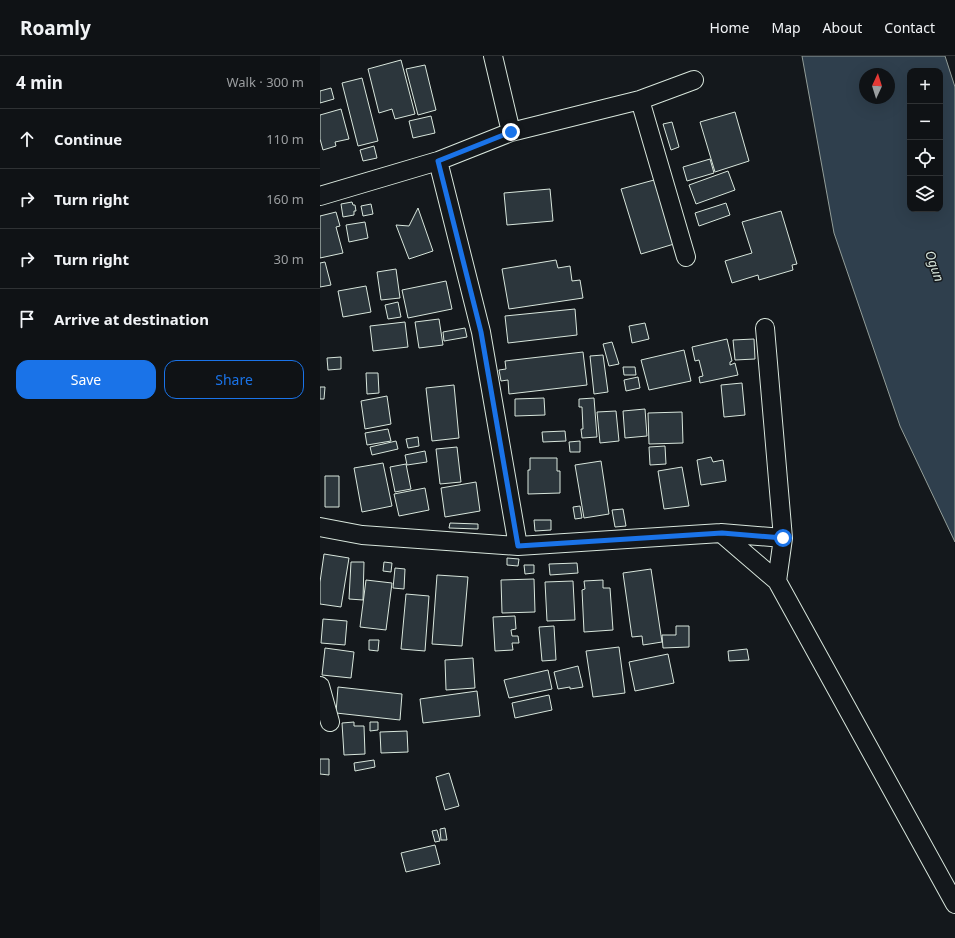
<!DOCTYPE html>
<html lang="en">
<head>
<meta charset="utf-8">
<style>
	body { margin:0; font-family:"Noto Sans",sans-serif; background:#1d2022; color:#f1f3f6 }
	.controls { position:absolute; right:12px; top:12px; display:grid; overflow:hidden; border-radius:8px; box-shadow:0 4px 16px #0002 }
	.controls button { width:36px; height:36px; display:grid; place-items:center; padding:0; border:0; border-bottom:1px solid #2f3234; background:#0f1215; color:#f1f3f6; font:20px sans-serif }
	.compass { position:absolute; left:539px; top:12px; width:36px; height:36px; border-radius:50%; background:#0f1215; box-shadow:0 4px 16px #0002; rotate:4deg }
	.stop { position:absolute; width:12px; height:12px; margin:-9px; border:3px solid #1a73e8; border-radius:50%; background:#fff }
	.stop.end { background:#1a73e8; border-color:#fff; box-shadow:0 1px 4px #0008 }
	.list { margin:0; padding:0; list-style:none }
	h2 { display:flex; justify-content:space-between; align-items:center; height:52px; margin:0; padding:0 16px; font-size:17px }
	h2 small { font-size:13px; font-weight:400; color:#9b9ea0 }
	.list li { display:grid; grid-template-columns:26px 1fr auto; gap:12px; align-items:center; box-sizing:border-box; height:60px; padding:0 16px; border-top:1px solid #2f3234 }
	.list b { display:block; font-size:15px; white-space:nowrap }
	.list em { font-size:13px; font-style:normal; color:#9b9ea0 }
	.actions { display:flex; gap:8px; padding:12px 16px }
	.actions a { flex:1; padding:9px 0; border:1px solid #1a73e8; border-radius:12px; text-align:center; font-size:14px; color:#1a73e8 }
	.actions .main { background:#1a73e8; color:#fff }
	.icon { flex:none; width:22px; height:22px; fill:none; stroke:currentColor; stroke-width:2; stroke-linecap:round; stroke-linejoin:round }
	.map { position:relative; flex:none; width:635px; height:882px; overflow:hidden }
	header { display:flex; align-items:center; gap:24px; box-sizing:border-box; height:56px; padding:0 20px; background:#0f1215; border-bottom:1px solid #2f3234 }
	header strong { font-size:19px }
	nav { display:flex; gap:22px; margin-inline-start:auto; font-size:14px }
	main { display:flex }
	aside { flex:1; background:#0f1215 }
	.map>svg:first-child { display:block }
	.water { fill:#2f3f4d; stroke:#939e99; fill-rule:evenodd }
	.building { fill:#2c363c; stroke:#d8e6dc }
	.lines { fill:none; stroke-linecap:round; stroke-linejoin:round }
	.minor-casing { stroke:#d8e6dc; stroke-width:20 }
	.minor { stroke:#14181c; stroke-width:18 }
	.route { stroke:#1a73e8; stroke-width:5 }
	.labels { text-anchor:middle; stroke-width:3; stroke-linejoin:round; paint-order:stroke }
	.water-label { font-size:13px; font-style:italic; fill:#d8e6dc; stroke:#14181c }
</style>
</head>
<body>
<header>
<strong>Roamly</strong>
<nav><a>Home</a><a>Map</a><a>About</a><a>Contact</a></nav>
</header>
<main>
<aside>
<h2>4 min<small>Walk · 300 m</small></h2>
<ul class="list">
<li><svg class="icon" aria-label="ahead" viewBox="0 0 24 24"><path d="M12 20V5M6 11l6-6 6 6"/></svg><div><b>Continue</b></div><em>110 m</em></li>
<li><svg class="icon" aria-label="right" viewBox="0 0 24 24"><path d="M7 20v-9h11M14 6l5 5-5 5"/></svg><div><b>Turn right</b></div><em>160 m</em></li>
<li><svg class="icon" aria-label="right" viewBox="0 0 24 24"><path d="M7 20v-9h11M14 6l5 5-5 5"/></svg><div><b>Turn right</b></div><em>30 m</em></li>
<li><svg class="icon" aria-label="arrive" viewBox="0 0 24 24"><path d="M6 21V4h12l-3 4 3 4H6"/></svg><div><b>Arrive at destination</b></div></li>
</ul>
<div class="actions"><a class="main">Save</a><a>Share</a></div>
</aside>
<div class="map">
<svg width="635" height="882" viewBox="0 0 635 882">
	<rect width="100%" height="100%" fill="#14181c"/>
	<path class="water" d="M 482,0 L 625,0 L 635,31 L 635,486 L 580,370 L 514,177 ZM 590,15 L 620,15 L 620,153 L 590,153 ZM 545,18 L 569,18 L 569,42 L 545,42 Z"/>
	<path class="building" d="M 81,4 L 95,58 L 75,63 L 72,53 L 59,57 L 48,13 Z
		M 105,9 L 116,54 L 98,59 L 86,13 Z
		M 42,22 L 58,85 L 38,90 L 22,27 Z
		M 11,32 L 14,43 L 0,47 L 0,35 Z
		M 21,53 L 29,83 L 15,86 L 16,90 L 3,94 L 0,83 L 0,59 Z
		M 415,56 L 429,105 L 395,116 L 380,66 Z
		M 111,60 L 115,77 L 93,82 L 89,65 Z
		M 352,66 L 359,91 L 351,94 L 343,68 Z
		M 54,90 L 57,102 L 43,105 L 40,94 Z
		M 390,103 L 394,117 L 367,125 L 363,111 Z
		M 408,115 L 415,134 L 376,148 L 369,129 Z
		M 334,124 L 354,188 L 321,198 L 301,133 Z
		M 230,133 L 233,165 L 187,169 L 184,137 Z
		M 32,146 L 33,149 L 35,149 L 36,155 L 34,155 L 34,159 L 23,161 L 21,148 Z
		M 406,147 L 410,159 L 379,170 L 375,157 Z
		M 51,148 L 53,158 L 43,160 L 41,150 Z
		M 98,152 L 113,195 L 89,203 L 76,169 L 89,170 Z
		M 461,155 L 477,208 L 472,209 L 473,214 L 439,224 L 438,219 L 412,227 L 405,205 L 432,197 L 422,166 Z
		M 16,156 L 20,170 L 16,171 L 23,197 L 0,202 L 0,160 Z
		M 45,166 L 48,182 L 29,186 L 26,169 Z
		M 236,204 L 238,212 L 250,210 L 252,225 L 260,224 L 263,242 L 189,253 L 182,213 Z
		M 5,206 L 11,229 L 0,231 L 0,207 Z
		M 76,213 L 80,242 L 61,244 L 57,216 Z
		M 126,225 L 132,253 L 88,262 L 82,234 Z
		M 46,230 L 51,256 L 23,261 L 18,235 Z
		M 78,246 L 81,261 L 68,263 L 65,249 Z
		M 255,253 L 257,279 L 188,287 L 185,260 Z
		M 119,263 L 123,289 L 99,292 L 95,266 Z
		M 85,266 L 88,291 L 53,295 L 50,270 Z
		M 325,267 L 329,283 L 312,287 L 309,270 Z
		M 145,272 L 147,281 L 124,285 L 123,276 Z
		M 407,283 L 412,305 L 410,306 L 410,309 L 415,307 L 418,319 L 380,327 L 379,321 L 383,320 L 379,304 L 375,305 L 372,291 Z
		M 434,283 L 435,303 L 415,304 L 413,284 Z
		M 292,286 L 299,308 L 289,310 L 283,288 Z
		M 364,294 L 371,325 L 329,334 L 321,304 Z
		M 263,296 L 267,329 L 189,338 L 188,324 L 181,325 L 179,314 L 186,313 L 185,305 Z
		M 283,299 L 288,336 L 274,338 L 270,300 Z
		M 21,301 L 21,313 L 8,314 L 7,302 Z
		M 303,311 L 315,311 L 316,319 L 304,319 Z
		M 46,317 L 58,317 L 59,337 L 47,338 Z
		M 318,321 L 320,332 L 306,335 L 304,324 Z
		M 422,327 L 425,359 L 404,361 L 401,329 Z
		M 134,329 L 139,382 L 112,385 L 106,332 Z
		M 0,331 L 5,331 L 4,343 L 0,343 Z
		M 67,340 L 71,368 L 45,373 L 41,345 Z
		M 224,342 L 225,359 L 195,360 L 195,343 Z
		M 274,342 L 277,381 L 262,382 L 261,373 L 263,373 L 262,351 L 259,351 L 259,343 Z
		M 325,353 L 327,380 L 305,382 L 303,355 Z
		M 296,355 L 299,385 L 280,387 L 277,356 Z
		M 362,356 L 363,387 L 329,388 L 328,357 Z
		M 68,373 L 71,385 L 47,389 L 45,377 Z
		M 245,375 L 246,385 L 223,386 L 222,376 Z
		M 98,381 L 99,390 L 88,392 L 86,383 Z
		M 76,385 L 78,393 L 52,399 L 50,391 Z
		M 260,385 L 260,396 L 250,396 L 249,386 Z
		M 345,390 L 346,408 L 330,409 L 329,391 Z
		M 137,391 L 141,426 L 120,428 L 116,393 Z
		M 105,395 L 107,406 L 87,409 L 85,399 Z
		M 391,401 L 393,406 L 403,404 L 406,425 L 381,429 L 377,404 Z
		M 210,402 L 237,402 L 237,415 L 240,415 L 240,437 L 208,438 L 208,414 L 210,414 Z
		M 281,405 L 289,458 L 264,462 L 255,409 Z
		M 63,407 L 72,450 L 42,456 L 34,412 Z
		M 86,408 L 91,433 L 75,436 L 70,411 Z
		M 362,411 L 369,450 L 344,453 L 338,415 Z
		M 5,420 L 19,420 L 19,451 L 5,451 Z
		M 156,426 L 160,455 L 125,461 L 121,432 Z
		M 105,432 L 109,454 L 79,460 L 74,438 Z
		M 260,450 L 262,462 L 255,463 L 253,451 Z
		M 303,453 L 306,470 L 295,471 L 292,454 Z
		M 214,464 L 231,464 L 231,474 L 215,475 Z
		M 130,467 L 158,468 L 158,473 L 129,472 Z
		M 4,498 L 29,502 L 21,551 L 0,548 L 0,526 Z
		M 187,502 L 199,503 L 198,510 L 187,509 Z
		M 31,506 L 44,506 L 43,544 L 29,543 Z
		M 64,506 L 72,507 L 71,516 L 63,515 Z
		M 257,507 L 258,517 L 230,519 L 229,508 Z
		M 204,509 L 214,509 L 214,517 L 205,518 Z
		M 75,512 L 85,513 L 84,533 L 73,532 Z
		M 331,513 L 342,586 L 323,589 L 322,580 L 312,581 L 303,517 Z
		M 117,519 L 148,521 L 142,590 L 112,588 Z
		M 214,523 L 215,556 L 182,557 L 181,524 Z
		M 46,524 L 72,527 L 66,574 L 40,571 Z
		M 283,524 L 283,532 L 290,532 L 293,574 L 264,576 L 262,534 L 265,533 L 264,525 Z
		M 253,525 L 255,564 L 227,565 L 225,526 Z
		M 86,538 L 109,540 L 105,595 L 81,593 Z
		M 195,560 L 196,573 L 191,574 L 192,580 L 198,580 L 199,587 L 192,587 L 193,594 L 175,595 L 173,561 Z
		M 3,563 L 27,565 L 25,589 L 1,587 Z
		M 234,570 L 236,604 L 222,605 L 219,571 Z
		M 356,570 L 369,570 L 369,591 L 343,592 L 342,579 L 356,579 Z
		M 49,584 L 59,584 L 58,595 L 49,594 Z
		M 299,591 L 305,637 L 273,641 L 266,595 Z
		M 5,592 L 34,596 L 31,622 L 2,619 Z
		M 427,593 L 429,604 L 409,605 L 408,595 Z
		M 348,598 L 354,627 L 315,635 L 309,606 Z
		M 153,602 L 155,632 L 126,634 L 125,604 Z
		M 258,610 L 263,631 L 250,633 L 250,631 L 238,633 L 234,616 Z
		M 228,614 L 232,633 L 189,642 L 184,624 Z
		M 18,631 L 82,638 L 80,664 L 16,657 Z
		M 157,635 L 160,660 L 103,667 L 100,643 Z
		M 229,639 L 232,654 L 195,662 L 192,647 Z
		M 34,666 L 34,670 L 44,670 L 45,698 L 24,699 L 22,667 Z
		M 50,666 L 58,666 L 58,674 L 50,675 Z
		M 87,675 L 88,696 L 61,697 L 60,676 Z
		M 0,703 L 9,703 L 9,719 L 0,718 Z
		M 54,704 L 55,711 L 35,715 L 34,707 Z
		M 129,717 L 139,750 L 125,754 L 116,721 Z
		M 125,772 L 127,784 L 121,784 L 120,773 Z
		M 117,774 L 120,785 L 115,786 L 112,775 Z
		M 115,789 L 120,808 L 86,816 L 81,797 Z"/>
	<g class="lines">
		<defs>
			<path id="minor" d="M 173,0 L 191,76
				M 320,44 L 366,201
				M 118,105 L 161,276 L 198,490
				M 0,140 L 118,105 L 191,76 L 320,44 L 374,24
				M 445,272 L 463,482 L 457,525
				M 0,471 L 42,479 L 198,490 L 401,477 L 463,482
				M 401,477 L 457,525 L 635,848
				M 0,630 L 10,666"/>
		</defs>
		<use href="#minor" class="minor-casing"/>
		<use href="#minor" class="minor"/>
	</g>
	<g class="lines">
		<path class="route" d="M 191,76 L 118,105 L 161,276 L 198,490 L 402,477 L 463,482"/>
	</g>
	<g class="labels">
		<g class="water-label">
			<text transform="translate(615 210) rotate(71)" y="5">Ogun</text>
		</g>
	</g>
</svg>
<div class="controls">
<button>+</button>
<button>−</button>
<button><svg class="icon" aria-label="locate" viewBox="0 0 24 24"><circle cx="12" cy="12" r="6"/><path d="M12 2v4M12 18v4M2 12h4M18 12h4"/></svg></button>
<button><svg class="icon" aria-label="layers" viewBox="0 0 24 24"><path d="M12 4l9 5-9 5-9-5zM3 14l9 5 9-5"/></svg></button>
</div>
<svg class="compass" viewBox="-18 -18 36 36"><path d="M0-13l5 13h-10z" fill="#e53935"/><path d="M0 13l5-13h-10z" fill="#9b9ea0"/></svg>
<div class="stop" style="left:463px;top:482px"></div>
<div class="stop end" style="left:191px;top:76px"></div>
</div>
</main>
</body>
</html>
